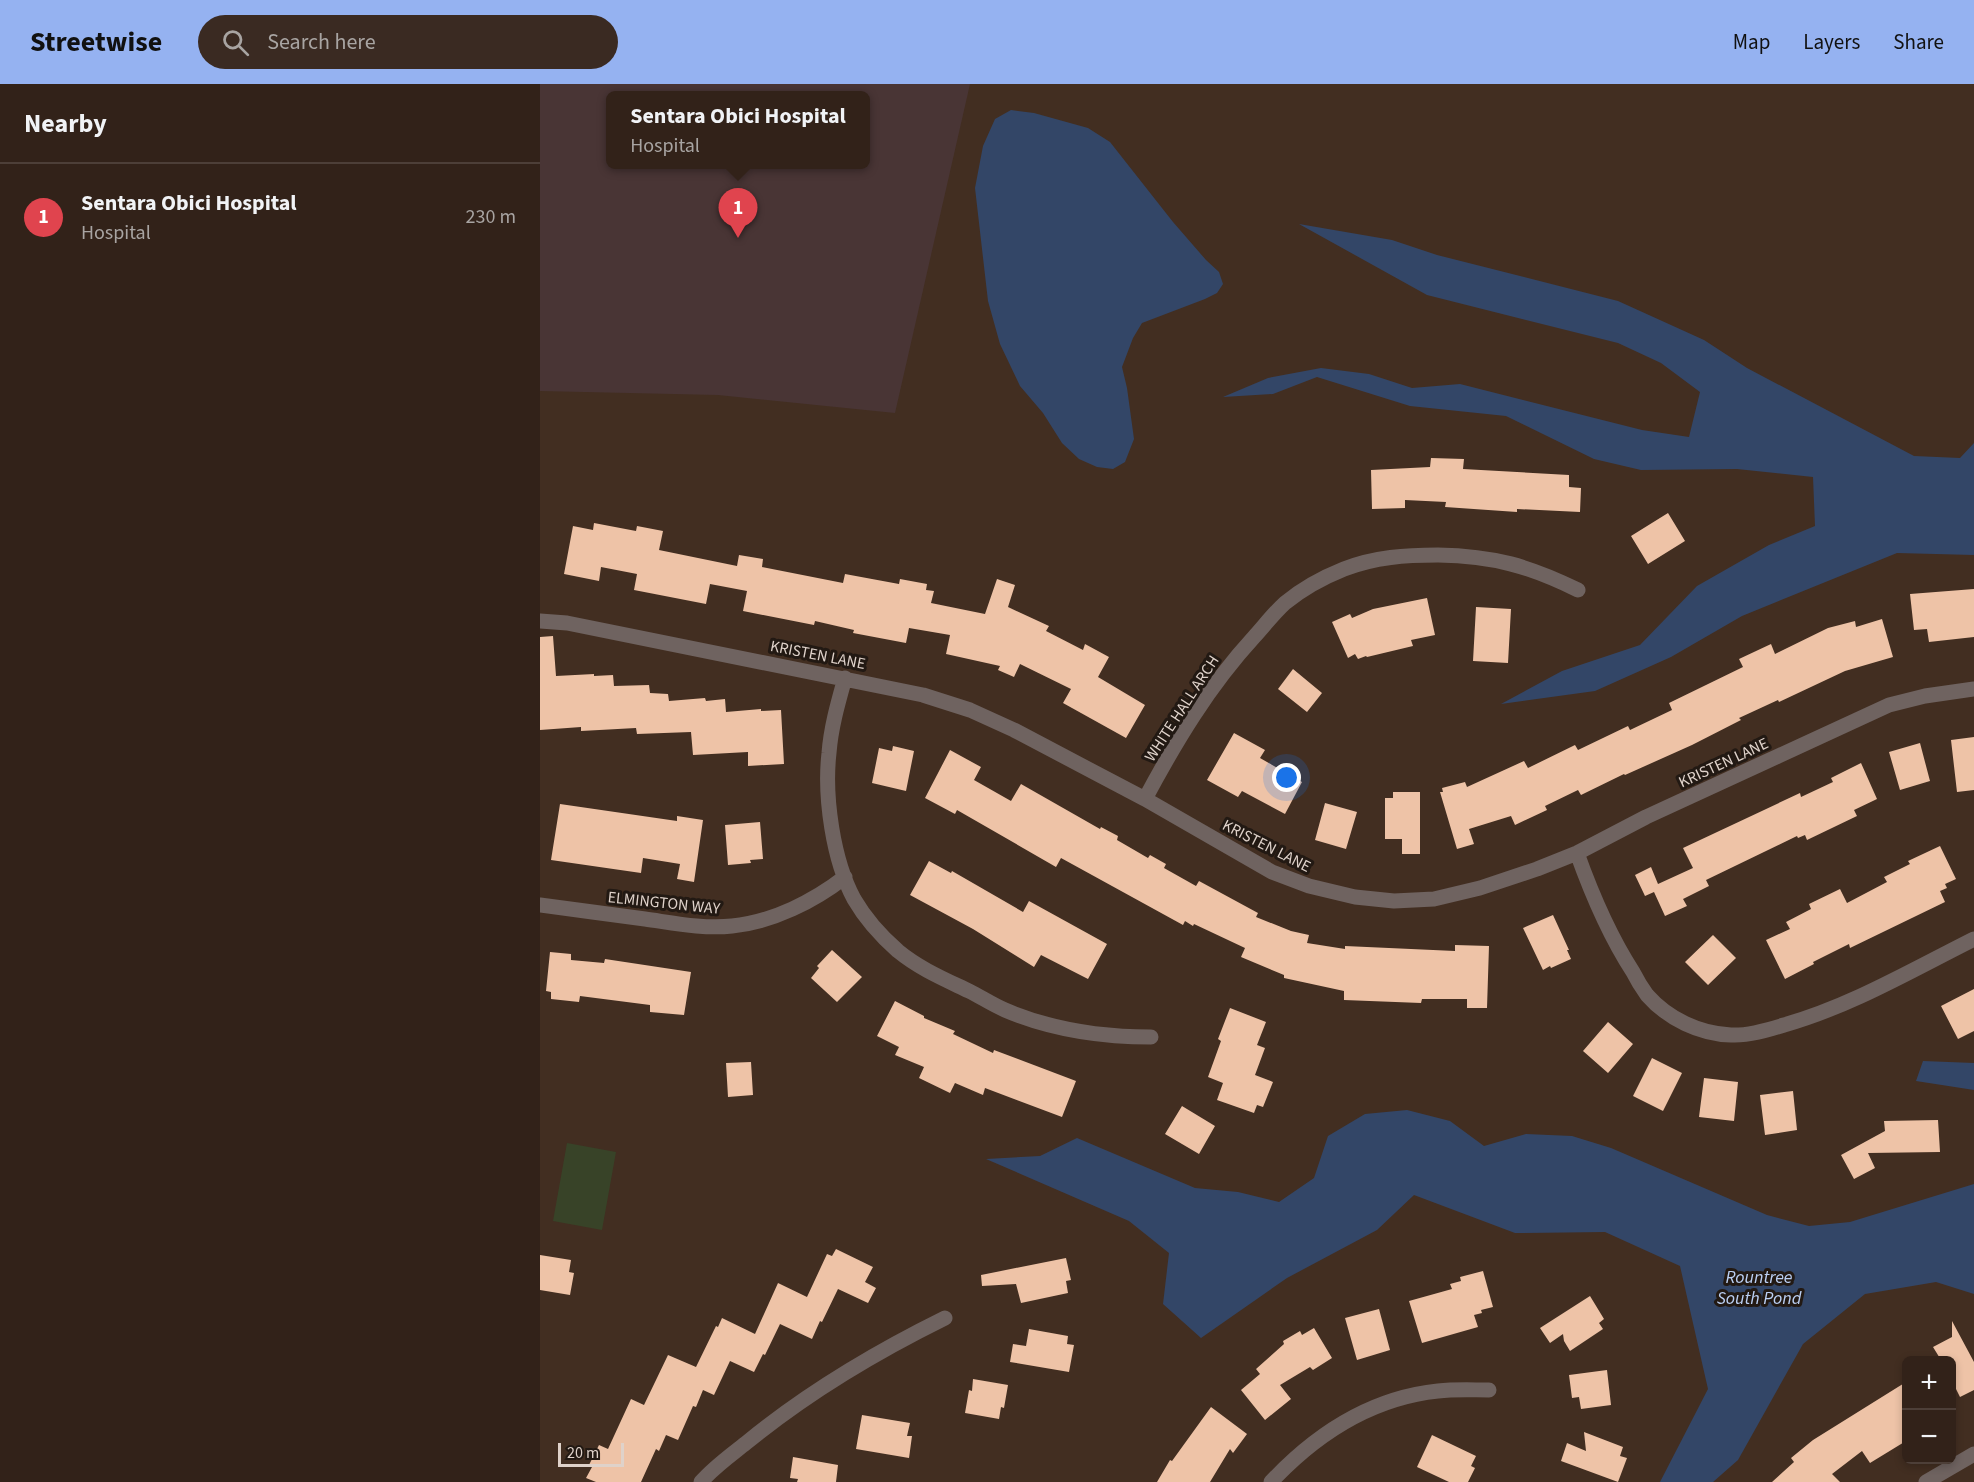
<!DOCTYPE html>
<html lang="en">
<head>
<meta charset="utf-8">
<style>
	body { margin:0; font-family:"Source Sans 3",sans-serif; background:#3a2a22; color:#f1f3f6 }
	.controls { position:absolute; right:18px; bottom:18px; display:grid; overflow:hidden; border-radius:9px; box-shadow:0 3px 9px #0003 }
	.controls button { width:54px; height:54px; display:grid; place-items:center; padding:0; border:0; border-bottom:2px solid #4d3f38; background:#322219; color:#f1f3f6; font:30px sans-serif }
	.scale { position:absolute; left:18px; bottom:15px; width:66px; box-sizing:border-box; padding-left:6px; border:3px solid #dfd2ca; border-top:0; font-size:16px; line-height:21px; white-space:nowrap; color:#dfd2ca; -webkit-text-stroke:4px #221913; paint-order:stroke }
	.you { position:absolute; left:747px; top:694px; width:21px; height:21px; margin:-15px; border:4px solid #fff; border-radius:50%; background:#1a73e8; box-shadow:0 0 0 9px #1a73e833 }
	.badge { display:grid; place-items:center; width:39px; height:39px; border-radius:50%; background:#95b2f1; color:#fff; font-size:20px; font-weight:700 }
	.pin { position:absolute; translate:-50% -50px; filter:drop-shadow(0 2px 3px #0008) }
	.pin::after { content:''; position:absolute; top:32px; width:21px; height:18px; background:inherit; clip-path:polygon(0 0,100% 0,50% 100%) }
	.popup { position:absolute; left:66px; top:7px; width:264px; height:78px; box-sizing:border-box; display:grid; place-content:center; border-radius:9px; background:#322219; filter:drop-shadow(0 2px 4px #0005); font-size:20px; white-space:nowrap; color:#a8a4a2 }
	.popup b { font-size:22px; color:#f1f3f6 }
	.popup::after { content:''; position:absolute; left:50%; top:100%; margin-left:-12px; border:12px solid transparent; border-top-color:#322219 }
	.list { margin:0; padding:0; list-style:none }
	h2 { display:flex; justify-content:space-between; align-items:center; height:78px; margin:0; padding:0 24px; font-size:26px }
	h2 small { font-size:20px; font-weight:400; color:#a8a4a2 }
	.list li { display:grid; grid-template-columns:39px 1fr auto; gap:18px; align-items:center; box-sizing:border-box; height:108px; padding:0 24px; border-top:2px solid #4d3f38 }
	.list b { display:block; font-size:22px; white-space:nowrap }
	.list p { margin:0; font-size:20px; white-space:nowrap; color:#a8a4a2 }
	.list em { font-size:20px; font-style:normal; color:#a8a4a2 }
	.icon { flex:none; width:33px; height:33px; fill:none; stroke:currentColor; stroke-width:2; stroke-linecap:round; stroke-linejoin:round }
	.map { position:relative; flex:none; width:1434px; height:1398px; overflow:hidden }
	header { display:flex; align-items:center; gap:36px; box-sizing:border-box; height:84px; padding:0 30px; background:#95b2f1; color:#111 }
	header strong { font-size:28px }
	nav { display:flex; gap:33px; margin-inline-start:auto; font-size:21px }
	.search { width:420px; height:54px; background:#3a2a22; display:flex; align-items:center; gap:15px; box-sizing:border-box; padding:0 21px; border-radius:33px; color:#a8a4a2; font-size:22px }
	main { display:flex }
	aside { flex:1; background:#322219 }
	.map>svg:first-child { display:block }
	.medical { fill:#493535; fill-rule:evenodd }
	.green { fill:#384328 }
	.water { fill:#334667 }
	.building { fill:#eec3a7 }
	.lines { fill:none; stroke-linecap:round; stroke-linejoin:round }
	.minor { stroke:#6f6360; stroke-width:15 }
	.labels { text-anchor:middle; stroke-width:6; stroke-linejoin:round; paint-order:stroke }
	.street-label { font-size:16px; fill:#dfd2ca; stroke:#221913 }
	.water-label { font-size:18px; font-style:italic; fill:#bbd0f4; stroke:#221913 }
</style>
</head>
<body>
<header>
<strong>Streetwise</strong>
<div class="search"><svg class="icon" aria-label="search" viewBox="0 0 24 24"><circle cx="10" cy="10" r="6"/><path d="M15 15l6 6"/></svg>Search here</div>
<nav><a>Map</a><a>Layers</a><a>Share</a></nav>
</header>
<main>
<aside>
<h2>Nearby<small></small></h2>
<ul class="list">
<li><span class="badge" style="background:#e0444e">1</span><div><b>Sentara Obici Hospital</b><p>Hospital</p></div><em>230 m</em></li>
</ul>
</aside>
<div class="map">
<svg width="1434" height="1398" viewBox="0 0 1434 1398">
	<rect width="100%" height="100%" fill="#422e21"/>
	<path class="medical" d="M 0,0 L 430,0 L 355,329 L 178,311 L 0,307 ZM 70,12 L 326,12 L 326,80 L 70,80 Z"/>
	<path class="green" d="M 27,1059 L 76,1068 L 62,1146 L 13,1137 Z"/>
	<path class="water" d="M 471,26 L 494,29 L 548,44 L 570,58 L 633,138 L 666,176 L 679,188 L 683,200 L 677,209 L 665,215 L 602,239 L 593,254 L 582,283 L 587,304 L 594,355 L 585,378 L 573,385 L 557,383 L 539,375 L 522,359 L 503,329 L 480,302 L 460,260 L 448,217 L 435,104 L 443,62 L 455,35 Z
		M 759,140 L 852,156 L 897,171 L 1078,217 L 1164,256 L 1207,284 L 1374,372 L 1420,374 L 1434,359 L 1434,471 L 1357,469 L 1202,532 L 1131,573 L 1055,607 L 961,620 L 1022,587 L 1100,561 L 1157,502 L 1229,461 L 1275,442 L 1273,393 L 1197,385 L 1101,386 L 1054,375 L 966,332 L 870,322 L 777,293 L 733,310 L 683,313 L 728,294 L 781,284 L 829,290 L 872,304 L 920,300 L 1102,346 L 1149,353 L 1160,308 L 1121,279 L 1078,259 L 887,211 Z
		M 1383,977 L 1434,979 L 1434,1006 L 1376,997 Z
		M 867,1026 L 910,1037 L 944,1062 L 986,1050 L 1032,1052 L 1071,1064 L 1227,1131 L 1269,1142 L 1310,1138 L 1434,1100 L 1434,1210 L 1396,1198 L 1325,1210 L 1263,1260 L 1198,1376 L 1173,1398 L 1120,1398 L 1168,1305 L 1140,1182 L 1065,1148 L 975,1149 L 874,1111 L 837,1146 L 747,1194 L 661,1254 L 623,1220 L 629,1169 L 589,1137 L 446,1075 L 500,1072 L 537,1054 L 655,1104 L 698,1108 L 739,1118 L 774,1094 L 788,1052 L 825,1030 Z"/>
	<path class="building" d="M 891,374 L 924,375 L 923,385 L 1029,391 L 1029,403 L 1041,404 L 1040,428 L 977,425 L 977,428 L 905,423 L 906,418 L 865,416 L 865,424 L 832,425 L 831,386 L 890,383 Z
		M 1128,429 L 1145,457 L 1108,480 L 1091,452 Z
		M 54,439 L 96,447 L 97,442 L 123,447 L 119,466 L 197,482 L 199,471 L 223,475 L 222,483 L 303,499 L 305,490 L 359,500 L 360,495 L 387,500 L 386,506 L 394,507 L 391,519 L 445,530 L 457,495 L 475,501 L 468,523 L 509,542 L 506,547 L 543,566 L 545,560 L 569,573 L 558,593 L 605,621 L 586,654 L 523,619 L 531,605 L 480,580 L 474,593 L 458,586 L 460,582 L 406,570 L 410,551 L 369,544 L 366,559 L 313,549 L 314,546 L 275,537 L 274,541 L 203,527 L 207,507 L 170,500 L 166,520 L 94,506 L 97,490 L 61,483 L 59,497 L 24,490 L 33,442 L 53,446 Z
		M 1434,505 L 1434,553 L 1389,558 L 1387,545 L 1374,546 L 1370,510 Z
		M 887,514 L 895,551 L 871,556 L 873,562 L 827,573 L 826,572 L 818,575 L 815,570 L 808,574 L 792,538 L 810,530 L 812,534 L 833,525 Z
		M 936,523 L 971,525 L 968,579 L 933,577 Z
		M 1342,535 L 1353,573 L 1305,587 L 1239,618 L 1238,616 L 1199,634 L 1201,636 L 1152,661 L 1085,691 L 1084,690 L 1041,711 L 1038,706 L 1005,722 L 1007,726 L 975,741 L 971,732 L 929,745 L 934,760 L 917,765 L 900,708 L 903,708 L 902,704 L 925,698 L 927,703 L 984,677 L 988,684 L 1035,661 L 1038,666 L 1088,642 L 1090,646 L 1132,626 L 1129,619 L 1203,583 L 1199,575 L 1231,560 L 1235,570 L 1288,544 L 1315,537 L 1316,543 Z
		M 13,552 L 16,592 L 54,590 L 54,592 L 73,591 L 74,602 L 109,601 L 110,609 L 128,610 L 129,617 L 165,614 L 166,617 L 185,615 L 186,628 L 221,625 L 221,627 L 241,626 L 244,680 L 208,682 L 208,668 L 153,671 L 151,648 L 97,650 L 96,644 L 41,647 L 41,643 L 0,646 L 0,553 Z
		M 753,585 L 782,609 L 767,628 L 738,605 Z
		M 694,649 L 725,666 L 720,674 L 762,698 L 745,730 L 702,707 L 698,713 L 667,696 Z
		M 1434,653 L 1434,706 L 1417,708 L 1411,656 Z
		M 1380,659 L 1390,697 L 1360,706 L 1349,668 Z
		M 353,662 L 374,667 L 366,707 L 332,699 L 339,664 L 352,667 Z
		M 410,666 L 441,683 L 434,696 L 471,717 L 481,700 L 560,745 L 561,743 L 578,752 L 577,756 L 608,774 L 610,771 L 626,780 L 624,784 L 656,802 L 659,797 L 718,829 L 716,833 L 751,847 L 769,851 L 767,859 L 805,865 L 805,862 L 915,867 L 915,861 L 949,862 L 947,924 L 927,924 L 927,915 L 882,915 L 881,919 L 804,916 L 804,907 L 744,894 L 744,891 L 701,873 L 705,864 L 654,840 L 653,842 L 645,837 L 643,841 L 521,774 L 516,783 L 417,726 L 415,730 L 385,714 Z
		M 1321,679 L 1337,715 L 1314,726 L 1317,732 L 1267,756 L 1265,751 L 1258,754 L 1257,752 L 1166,796 L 1169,802 L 1143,815 L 1147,822 L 1125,832 L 1114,808 L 1105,812 L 1095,791 L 1111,783 L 1118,800 L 1153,784 L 1143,764 L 1260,709 L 1261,713 L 1293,698 L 1291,694 Z
		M 853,708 L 880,708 L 880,770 L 862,770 L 862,755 L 845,755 L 845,714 L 853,714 Z
		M 785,719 L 817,728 L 806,765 L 775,756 Z
		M 20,720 L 137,737 L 137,732 L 163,736 L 154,798 L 137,795 L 140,780 L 103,774 L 101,789 L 11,776 Z
		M 220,738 L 223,775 L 210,776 L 211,779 L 188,781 L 185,741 Z
		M 1400,762 L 1416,795 L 1405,800 L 1407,804 L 1400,807 L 1405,818 L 1310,864 L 1309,860 L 1273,878 L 1274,880 L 1245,895 L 1226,856 L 1250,845 L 1246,838 L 1271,825 L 1269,820 L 1300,805 L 1307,819 L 1347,798 L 1344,793 L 1370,780 L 1368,777 Z
		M 389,777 L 411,789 L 412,787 L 483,828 L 489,817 L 567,860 L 548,895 L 501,871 L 494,883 L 433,845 L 370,811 Z
		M 1013,831 L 1029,866 L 1027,866 L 1031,875 L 1011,884 L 1010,882 L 1003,886 L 983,844 Z
		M 1173,851 L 1196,874 L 1168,901 L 1145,878 Z
		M 292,866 L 322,893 L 297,918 L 271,894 L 279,884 L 277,882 Z
		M 10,868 L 31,870 L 31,876 L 64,879 L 65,875 L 151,888 L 144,931 L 110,928 L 110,921 L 40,912 L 39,918 L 11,915 L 11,908 L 6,907 Z
		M 1434,905 L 1434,947 L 1418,955 L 1401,922 Z
		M 355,917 L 384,932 L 384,934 L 415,947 L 413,950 L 453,969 L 454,966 L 536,997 L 522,1033 L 445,1004 L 443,1011 L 415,999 L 410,1009 L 379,994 L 384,983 L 355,971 L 359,963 L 337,952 Z
		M 690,924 L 726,938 L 717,961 L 725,964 L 715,991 L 733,998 L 723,1023 L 717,1021 L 714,1029 L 677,1016 L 683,999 L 668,993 L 681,957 L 678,955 Z
		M 1068,938 L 1093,960 L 1068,989 L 1043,967 Z
		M 1112,974 L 1142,989 L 1123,1027 L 1093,1012 Z
		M 211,978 L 213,1011 L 188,1013 L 186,979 Z
		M 1164,994 L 1198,998 L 1194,1037 L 1159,1033 Z
		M 1253,1007 L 1257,1046 L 1225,1051 L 1220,1011 Z
		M 642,1022 L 675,1042 L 659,1070 L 625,1050 Z
		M 1398,1036 L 1400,1068 L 1328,1069 L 1335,1084 L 1314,1095 L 1301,1071 L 1345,1047 L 1344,1037 Z
		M 296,1165 L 333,1183 L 325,1198 L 336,1204 L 328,1219 L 298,1205 L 282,1238 L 280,1237 L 272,1255 L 240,1240 L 225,1271 L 223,1270 L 214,1288 L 190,1277 L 174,1311 L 163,1306 L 156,1323 L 153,1322 L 138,1356 L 126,1351 L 119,1367 L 116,1365 L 101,1398 L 56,1398 L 46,1394 L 52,1383 L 49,1381 L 59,1361 L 68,1365 L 91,1315 L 104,1321 L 128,1271 L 156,1283 L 176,1242 L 178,1243 L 182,1234 L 215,1250 L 238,1199 L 267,1213 L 287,1170 L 292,1172 Z
		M 0,1171 L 31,1176 L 29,1188 L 34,1189 L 30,1211 L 0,1206 Z
		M 526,1174 L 531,1196 L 526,1197 L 528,1209 L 481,1219 L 476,1200 L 442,1202 L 441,1191 Z
		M 943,1187 L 953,1223 L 941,1226 L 942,1229 L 934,1231 L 938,1243 L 882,1259 L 869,1217 L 912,1205 L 910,1200 L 921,1197 L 920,1193 Z
		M 1050,1212 L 1064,1235 L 1059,1239 L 1063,1245 L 1030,1267 L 1024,1257 L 1023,1250 L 1010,1259 L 1000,1244 Z
		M 839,1225 L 850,1266 L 817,1276 L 805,1234 Z
		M 1412,1237 L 1434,1278 L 1434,1306 L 1420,1313 L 1412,1297 L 1412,1276 L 1401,1276 L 1393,1263 L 1412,1253 Z
		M 774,1244 L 792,1274 L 773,1286 L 770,1283 L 740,1301 L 751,1315 L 725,1336 L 701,1306 L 720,1290 L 716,1285 L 744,1260 L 743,1257 L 760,1247 L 762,1251 Z
		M 489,1245 L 528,1252 L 527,1260 L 534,1261 L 529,1288 L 470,1278 L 473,1260 L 486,1262 Z
		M 1067,1286 L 1071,1321 L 1041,1325 L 1039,1313 L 1032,1314 L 1029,1291 Z
		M 433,1295 L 468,1301 L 464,1324 L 461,1323 L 459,1335 L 425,1329 L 429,1306 L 432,1307 Z
		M 1366,1298 L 1366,1357 L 1330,1379 L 1322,1367 L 1292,1390 L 1300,1398 L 1232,1398 L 1254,1378 L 1251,1374 L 1273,1356 Z
		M 671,1323 L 707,1350 L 693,1369 L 690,1365 L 670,1398 L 617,1398 L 630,1376 L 632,1377 Z
		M 322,1331 L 370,1339 L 367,1352 L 372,1352 L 369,1374 L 316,1365 Z
		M 1044,1348 L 1083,1363 L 1080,1372 L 1087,1374 L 1078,1398 L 1021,1377 L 1027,1359 L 1046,1367 Z
		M 892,1351 L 936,1372 L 931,1382 L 935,1384 L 928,1398 L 909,1398 L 877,1383 Z
		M 253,1373 L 298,1381 L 296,1398 L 257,1398 L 258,1395 L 250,1394 Z"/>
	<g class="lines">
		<path class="minor" d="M 0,537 L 27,539 L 383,611 L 430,626 L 474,646 L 605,715 L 732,788 L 769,802 L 815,813 L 854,817 L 894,815 L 940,804 L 997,785 L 1037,769 L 1106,733 L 1349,621 L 1385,612 L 1434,605
			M 305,594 C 298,619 291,643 289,669 C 284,713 293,776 314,815 C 325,834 342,853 358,867 C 380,885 404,895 429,907 C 441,913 453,921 465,926 C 512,946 560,953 611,953
			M 605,715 C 636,657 669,602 714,553 C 724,542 734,529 745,519 C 762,505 784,493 804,485 C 835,473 866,471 898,471 C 954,472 989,482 1038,506
			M 1037,769 C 1052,811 1069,851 1093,888 C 1097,896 1102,904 1107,911 C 1128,935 1160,950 1191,951 C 1208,952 1228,946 1244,941 C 1311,922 1372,886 1434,855
			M 0,821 C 35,826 70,830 105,835 C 134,839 163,845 192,842 C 233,838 274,817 305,793
			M 161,1398 C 174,1383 191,1371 206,1359 C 267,1309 334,1269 405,1234
			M 731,1398 C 776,1350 831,1314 898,1307 C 915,1305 932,1306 949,1306
			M 1386,1398 L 1434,1370"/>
	</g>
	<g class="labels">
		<g class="street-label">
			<text transform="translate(278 570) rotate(11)" y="6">KRISTEN LANE</text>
			<text transform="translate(641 624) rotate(-57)" y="6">WHITE HALL ARCH</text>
			<text transform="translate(1183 678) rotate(-25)" y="6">KRISTEN LANE</text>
			<text transform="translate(727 761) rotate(27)" y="6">KRISTEN LANE</text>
			<text transform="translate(124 818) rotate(6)" y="6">ELMINGTON WAY</text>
		</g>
		<g class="water-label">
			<text x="1219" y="1199">Rountree<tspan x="1219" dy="21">South Pond</tspan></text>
		</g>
	</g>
</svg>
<div class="controls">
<button>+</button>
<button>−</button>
</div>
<div class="scale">20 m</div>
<div class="you"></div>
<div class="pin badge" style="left:198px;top:154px;background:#e0444e">1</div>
<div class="popup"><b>Sentara Obici Hospital</b>Hospital</div>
</div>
</main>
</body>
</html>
